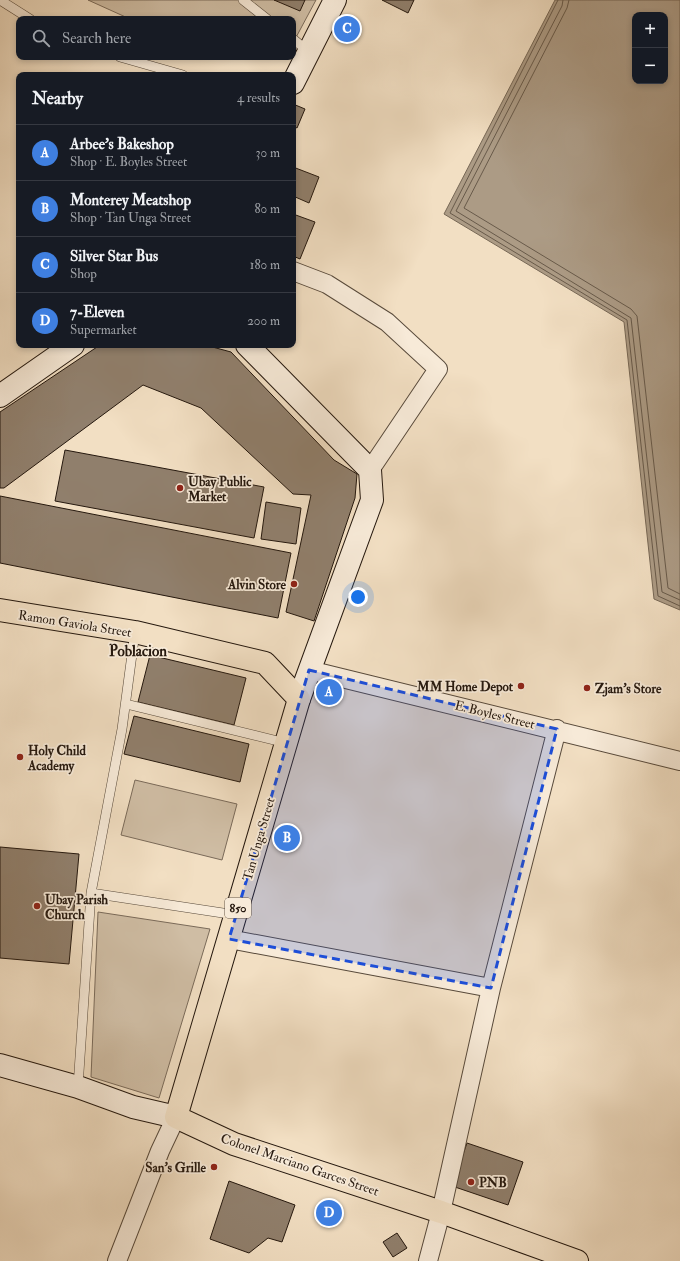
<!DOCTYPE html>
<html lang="en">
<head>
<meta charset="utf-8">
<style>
	body { margin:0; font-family:"IM FELL Double Pica",serif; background:#242831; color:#f1f3f6 }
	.controls { position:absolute; right:12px; top:12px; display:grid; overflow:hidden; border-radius:8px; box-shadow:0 2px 6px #0003 }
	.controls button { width:36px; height:36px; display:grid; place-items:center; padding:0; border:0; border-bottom:1px solid #363941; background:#171b24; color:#f1f3f6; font:20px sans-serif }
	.you { position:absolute; left:358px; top:597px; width:14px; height:14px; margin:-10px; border:3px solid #fff; border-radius:50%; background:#1a73e8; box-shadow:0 0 0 6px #1a73e833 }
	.badge { display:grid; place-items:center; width:26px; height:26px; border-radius:50%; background:#c59692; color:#fff; font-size:13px; font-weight:700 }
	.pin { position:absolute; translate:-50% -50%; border:2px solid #fff; box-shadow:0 1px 4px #0006 }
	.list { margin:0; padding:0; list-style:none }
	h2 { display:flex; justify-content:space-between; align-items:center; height:52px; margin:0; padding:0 16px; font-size:17px }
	h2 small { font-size:13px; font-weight:400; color:#9ea1a6 }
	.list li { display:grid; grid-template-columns:26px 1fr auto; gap:12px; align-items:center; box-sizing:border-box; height:56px; padding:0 16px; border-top:1px solid #363941 }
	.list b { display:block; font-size:15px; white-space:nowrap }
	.list p { margin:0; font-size:13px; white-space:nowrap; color:#9ea1a6 }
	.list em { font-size:13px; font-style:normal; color:#9ea1a6 }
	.icon { flex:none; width:22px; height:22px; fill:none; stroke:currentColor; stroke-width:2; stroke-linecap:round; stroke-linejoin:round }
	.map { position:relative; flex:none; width:680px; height:1261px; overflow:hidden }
	.search { position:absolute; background:#171b24; box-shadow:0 2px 6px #0003; left:16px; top:16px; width:280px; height:44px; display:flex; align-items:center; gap:10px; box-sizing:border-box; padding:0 14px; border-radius:8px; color:#9ea1a6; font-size:15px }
	.panel { position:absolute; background:#171b24; box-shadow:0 2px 6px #0003; left:16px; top:72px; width:280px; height:276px; border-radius:8px }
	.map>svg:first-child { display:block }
	.green { fill:#cfbda4; stroke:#7a6a59 }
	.water { fill:#ac9b85; stroke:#766755; fill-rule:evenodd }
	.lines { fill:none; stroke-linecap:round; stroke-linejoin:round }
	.shore { stroke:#685a4a; stroke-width:1 }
	.building { fill:#907f6c; stroke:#25180e }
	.lane-casing { stroke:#584a3b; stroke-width:10 }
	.street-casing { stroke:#584a3b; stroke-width:20 }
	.secondary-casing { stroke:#25180e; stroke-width:24 }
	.primary-casing { stroke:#25180e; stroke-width:24 }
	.lane { stroke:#f7ead8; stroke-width:9 }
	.street { stroke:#f7ead8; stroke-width:18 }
	.secondary { stroke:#f7ead8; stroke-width:22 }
	.primary { stroke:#f2dfc3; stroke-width:22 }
	.marked { fill:#1d4ed8; fill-opacity:0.2; stroke:#1d4ed8; stroke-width:3; stroke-dasharray:8 5; stroke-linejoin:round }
	.poi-dot { fill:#8f2418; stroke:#f7ead8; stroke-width:1.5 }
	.labels { text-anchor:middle; stroke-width:3.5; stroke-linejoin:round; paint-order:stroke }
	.shield { fill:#f7ead8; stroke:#64574b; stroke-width:1 }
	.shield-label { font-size:12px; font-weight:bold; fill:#25180e }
	.poi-label { font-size:13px; font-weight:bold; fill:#25180e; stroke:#f7ead8; text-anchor:start }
	.street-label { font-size:13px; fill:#25180e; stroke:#f7ead8 }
	.quarter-label { font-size:15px; font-weight:bold; fill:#25180e; stroke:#f7ead8 }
</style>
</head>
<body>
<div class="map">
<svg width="680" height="1261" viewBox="0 0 680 1261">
	<rect width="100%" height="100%" fill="#f2dfc3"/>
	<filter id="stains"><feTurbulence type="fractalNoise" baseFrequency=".005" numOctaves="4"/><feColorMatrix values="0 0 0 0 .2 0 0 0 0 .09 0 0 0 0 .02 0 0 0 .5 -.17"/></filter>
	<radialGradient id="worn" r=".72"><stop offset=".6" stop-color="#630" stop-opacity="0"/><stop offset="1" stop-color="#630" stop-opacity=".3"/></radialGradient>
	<path class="green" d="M 88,0 L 316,0 L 293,43 L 293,19 L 130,19 Z
		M 135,780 L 237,804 L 222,860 L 121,835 Z
		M 98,912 L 210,929 L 159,1098 L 91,1077 Z"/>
	<path class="water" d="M 555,0 L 680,0 L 680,610 L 654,599 L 624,322 L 444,214 ZM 635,15 L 665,15 L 665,81 L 635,81 Z"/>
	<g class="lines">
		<path class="shore" d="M 558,0 L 450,213 L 627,320 L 658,596 L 680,606
			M 563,0 L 562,6 L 456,211 L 631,318 L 662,592 L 680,600
			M 569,0 L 567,8 L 464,208 L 631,309 L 637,316 L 668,588 L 680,594"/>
	</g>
	<path class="building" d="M 274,0 L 305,0 L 300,11 Z
		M 382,0 L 414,0 L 408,13 Z
		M 293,104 L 305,109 L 297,128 L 293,126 Z
		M 293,167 L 319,177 L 309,203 L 293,196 Z
		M 293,214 L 315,222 L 300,259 L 293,256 Z
		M 100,345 L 205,345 L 231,352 L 334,460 L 357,474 L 355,498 L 314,621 L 286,612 L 311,495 L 293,494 L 201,408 L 143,385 L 4,488 L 0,488 L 0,412 Z
		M 65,450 L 264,487 L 254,538 L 55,501 Z
		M 0,496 L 291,553 L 278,618 L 0,563 Z
		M 266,502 L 301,508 L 296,544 L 261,539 Z
		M 150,655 L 246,678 L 234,725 L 138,702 Z
		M 134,716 L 249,744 L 240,782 L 124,754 Z
		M 0,847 L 79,854 L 69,964 L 0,958 Z
		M 467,1143 L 523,1162 L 508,1205 L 452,1186 Z
		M 229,1181 L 295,1205 L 282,1242 L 268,1238 L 249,1253 L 210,1239 Z
		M 397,1233 L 407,1248 L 393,1257 L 383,1242 Z"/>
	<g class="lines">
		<defs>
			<path id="lane" d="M 0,0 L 30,19
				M 243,0 L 267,19
				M 293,39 L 309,52
				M 120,57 L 183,75
				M 135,632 L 122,729 L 91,893 L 236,915
				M 126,704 L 286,743
				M 78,1087 L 91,893"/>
			<path id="street" d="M 293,271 L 327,284 L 387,322 L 438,369 L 370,470
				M 309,670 L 680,761
				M 229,939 L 491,988
				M 117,1261 L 160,1151 L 176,1117
				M 428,1261 L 441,1212 L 491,988 L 557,729"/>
			<path id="secondary" d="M 293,83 L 335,0
				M 247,345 L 370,470 L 372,500 L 299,699
				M 0,396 L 73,345
				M 0,1065 L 78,1087 L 133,1107 L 176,1117"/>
			<path id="primary" d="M 0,610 L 135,632 L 265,663 L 299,699 L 176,1117 L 234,1144 L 441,1212 L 577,1261"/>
		</defs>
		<use href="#lane" class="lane-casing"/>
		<use href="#street" class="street-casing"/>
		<use href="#secondary" class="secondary-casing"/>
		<use href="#primary" class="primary-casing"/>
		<use href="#lane" class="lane"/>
		<use href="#street" class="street"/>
		<use href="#secondary" class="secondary"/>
		<use href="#primary" class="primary"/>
	</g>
	<path class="marked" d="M 309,670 L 557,729 L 491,988 L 229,939 Z"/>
	<g class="poi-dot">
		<circle cx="180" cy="488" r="4"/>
		<circle cx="294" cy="584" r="4"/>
		<circle cx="521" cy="686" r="4"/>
		<circle cx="587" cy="688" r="4"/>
		<circle cx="20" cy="757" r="4"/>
		<circle cx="37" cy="906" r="4"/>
		<circle cx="214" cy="1167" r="4"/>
		<circle cx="471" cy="1182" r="4"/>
	</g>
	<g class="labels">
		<rect class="shield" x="225" y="898" width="26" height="20" rx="3"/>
		<g class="shield-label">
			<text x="238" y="912">850</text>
		</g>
		<g class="poi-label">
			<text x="188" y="486">Ubay Public<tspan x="188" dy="15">Market</tspan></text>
			<text x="286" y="589" text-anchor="end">Alvin Store</text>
			<text x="513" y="691" text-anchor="end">MM Home Depot</text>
			<text x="595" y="693">Zjam's Store</text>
			<text x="28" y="755">Holy Child<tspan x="28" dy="15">Academy</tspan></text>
			<text x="45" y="904">Ubay Parish<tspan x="45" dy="15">Church</tspan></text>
			<text x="206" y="1172" text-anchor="end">San's Grille</text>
			<text x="479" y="1187">PNB</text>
		</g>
		<g class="street-label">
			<text transform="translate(75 623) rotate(9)" y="5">Ramon Gaviola Street</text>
			<text transform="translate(495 714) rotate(14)" y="5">E. Boyles Street</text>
			<text transform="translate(258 839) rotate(-74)" y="5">Tan Unga Street</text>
			<text transform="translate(300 1164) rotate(19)" y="5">Colonel Marciano Garces Street</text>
		</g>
		<g class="quarter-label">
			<text x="138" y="656">Poblacion</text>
		</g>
	</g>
	<rect width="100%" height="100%" filter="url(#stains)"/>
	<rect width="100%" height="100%" fill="url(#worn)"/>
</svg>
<div class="controls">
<button>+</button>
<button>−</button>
</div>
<div class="you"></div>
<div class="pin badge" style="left:329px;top:692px;background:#3f7fe0">A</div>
<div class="pin badge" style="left:287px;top:838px;background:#3f7fe0">B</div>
<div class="pin badge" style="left:347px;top:29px;background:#3f7fe0">C</div>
<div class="pin badge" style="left:329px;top:1213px;background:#3f7fe0">D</div>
<div class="search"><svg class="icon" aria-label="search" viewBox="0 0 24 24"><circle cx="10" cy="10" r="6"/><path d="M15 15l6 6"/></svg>Search here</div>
<section class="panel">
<h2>Nearby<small>4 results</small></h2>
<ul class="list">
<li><span class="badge" style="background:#3f7fe0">A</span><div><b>Arbee's Bakeshop</b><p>Shop · E. Boyles Street</p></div><em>30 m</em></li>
<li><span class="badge" style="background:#3f7fe0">B</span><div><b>Monterey Meatshop</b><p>Shop · Tan Unga Street</p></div><em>80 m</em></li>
<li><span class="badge" style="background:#3f7fe0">C</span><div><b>Silver Star Bus</b><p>Shop</p></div><em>180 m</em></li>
<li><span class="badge" style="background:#3f7fe0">D</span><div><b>7-Eleven</b><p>Supermarket</p></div><em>200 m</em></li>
</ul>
</section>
</div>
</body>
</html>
